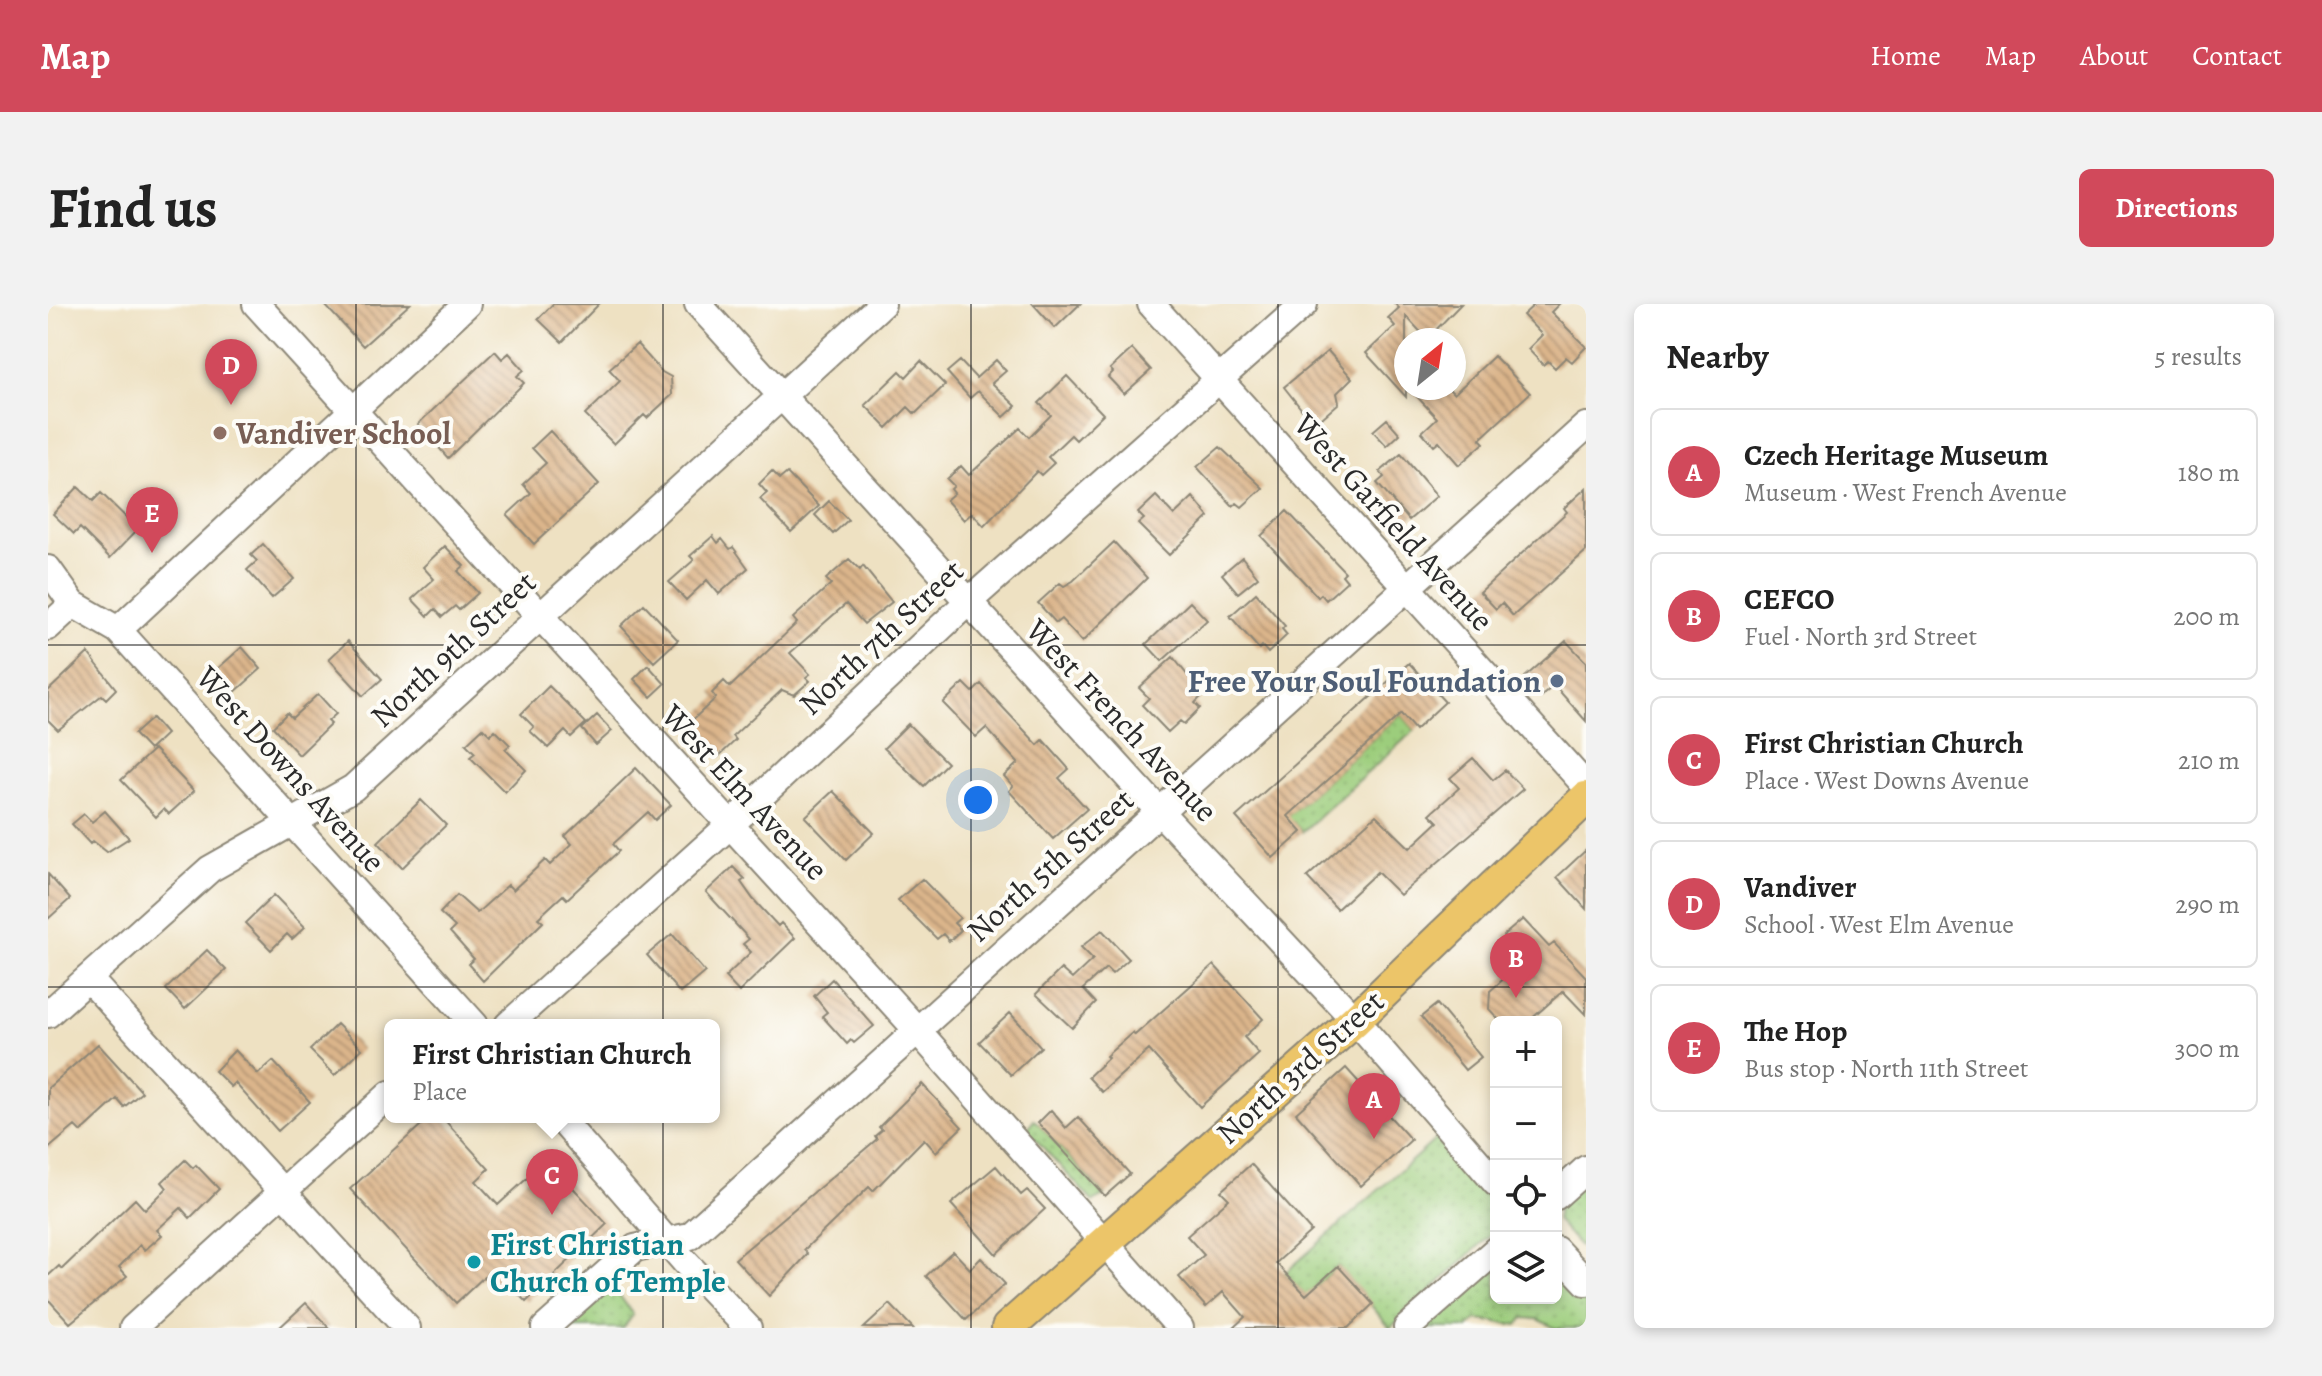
<!DOCTYPE html>
<html lang="en">
<head>
<meta charset="utf-8">
<style>
	body { margin:0; font-family:Alegreya,serif; background:#f2f2f2; color:#222 }
	.controls { position:absolute; right:24px; bottom:24px; display:grid; overflow:hidden; border-radius:12px; box-shadow:0 4px 12px #0003 }
	.controls button { width:72px; height:72px; display:grid; place-items:center; padding:0; border:0; border-bottom:2px solid #e0e0e0; background:#fff; color:#222; font:40px sans-serif }
	.compass { position:absolute; left:1346px; top:24px; width:72px; height:72px; border-radius:50%; background:#fff; box-shadow:0 4px 12px #0003; rotate:30deg }
	.you { position:absolute; left:930px; top:496px; width:28px; height:28px; margin:-20px; border:6px solid #fff; border-radius:50%; background:#1a73e8; box-shadow:0 0 0 12px #1a73e833 }
	.badge { display:grid; place-items:center; width:52px; height:52px; border-radius:50%; background:#d1495b; color:#fff; font-size:26px; font-weight:700 }
	.pin { position:absolute; translate:-50% -66px; filter:drop-shadow(0 2px 4px #0008) }
	.pin::after { content:''; position:absolute; top:42px; width:28px; height:24px; background:inherit; clip-path:polygon(0 0,100% 0,50% 100%) }
	.popup { position:absolute; left:336px; top:715px; width:336px; height:104px; box-sizing:border-box; display:grid; place-content:center; border-radius:12px; background:#fff; filter:drop-shadow(0 2px 6px #0005); font-size:26px; white-space:nowrap; color:#767676 }
	.popup b { font-size:30px; color:#222 }
	.popup::after { content:''; position:absolute; left:50%; top:100%; margin-left:-16px; border:16px solid transparent; border-top-color:#fff }
	.list { margin:0; padding:0; list-style:none }
	h2 { display:flex; justify-content:space-between; align-items:center; height:104px; margin:0; padding:0 32px; font-size:34px }
	h2 small { font-size:26px; font-weight:400; color:#767676 }
	.list li { display:grid; grid-template-columns:52px 1fr auto; gap:24px; align-items:center; box-sizing:border-box; height:128px; margin:0 16px 16px; padding:0 16px; border:2px solid #e0e0e0; border-radius:12px }
	.list b { display:block; font-size:30px; white-space:nowrap }
	.list p { margin:0; font-size:26px; white-space:nowrap; color:#767676 }
	.list em { font-size:26px; font-style:normal; color:#767676 }
	.icon { flex:none; width:44px; height:44px; fill:none; stroke:currentColor; stroke-width:2; stroke-linecap:round; stroke-linejoin:round }
	.map { position:relative; flex:none; width:1538px; height:1024px; overflow:hidden; border-radius:12px }
	header { display:flex; align-items:center; gap:48px; box-sizing:border-box; height:112px; padding:0 40px; background:#d1495b; color:#fff }
	header strong { font-size:38px }
	nav { display:flex; gap:44px; margin-inline-start:auto; font-size:28px }
	.intro { display:flex; align-items:center; justify-content:space-between; box-sizing:border-box; height:192px; padding:0 48px }
	h1 { margin:0; font-size:56px }
	.button { padding:20px 36px; border-radius:12px; background:#d1495b; color:#fff; font-size:28px; font-weight:700 }
	main { display:flex; gap:48px; padding:0 48px }
	aside { flex:1; background:#fff; border-radius:12px; box-shadow:0 4px 12px #0003 }
	.map>svg:first-child { display:block }
	.grass { fill:url(#grass-dots); stroke:#647c54; stroke-width:2 }
	.building { fill:url(#building-back-hatch) }
	.lines { fill:none; stroke-linecap:round; stroke-linejoin:round }
	.minor-casing { stroke:#8c8676; stroke-width:30 }
	.major-casing { stroke:#8c8676; stroke-width:36 }
	.minor { stroke:#fff; stroke-width:26 }
	.major { stroke:#ecc569; stroke-width:32 }
	.grid { fill:none; stroke:#2b2b2b; stroke-width:2; stroke-opacity:0.55 }
	.education-dot { fill:#8d6e63; stroke:#fdfcf7; stroke-width:3 }
	.service-dot { fill:#5c6f8a; stroke:#fdfcf7; stroke-width:3 }
	.culture-dot { fill:#0f9aa8; stroke:#fdfcf7; stroke-width:3 }
	.labels { text-anchor:middle; stroke-width:8; stroke-linejoin:round; paint-order:stroke }
	.education-label { font-size:32px; font-weight:bold; fill:#785e54; stroke:#fdfcf7; text-anchor:start }
	.street-label { font-size:32px; fill:#2b2b2b; stroke:#fdfcf7 }
	.service-label { font-size:32px; font-weight:bold; fill:#4e5e75; stroke:#fdfcf7; text-anchor:end }
	.culture-label { font-size:32px; font-weight:bold; fill:#0d838f; stroke:#fdfcf7; text-anchor:start }
</style>
</head>
<body>
<header>
<strong>Map</strong>
<nav><a>Home</a><a>Map</a><a>About</a><a>Contact</a></nav>
</header>
<div class="intro"><h1>Find us</h1><a class="button">Directions</a></div>
<main>
<div class="map">
<svg width="1538" height="1024" viewBox="0 0 1538 1024">
	<defs>
		<pattern id="grass-dots" width="8" height="8" patternUnits="userSpaceOnUse" patternTransform="scale(2)"><rect width="8" height="8" fill="#9ccd7c"/><path d="M2 2h.1M6 6h.1" fill="none" stroke="#87b06b" stroke-width="1.8" stroke-linecap="round"/></pattern>
		<pattern id="building-back-hatch" width="6" height="6" patternUnits="userSpaceOnUse" patternTransform="scale(2)"><rect width="6" height="6" fill="#dbb58b"/><path d="M-1 5l2 2M0 0l6 6M5-1l2 2" fill="none" stroke="#b29372"/></pattern>
	</defs>
	<rect width="100%" height="100%" fill="#fdfcf7"/>
	<filter id="ink" filterUnits="userSpaceOnUse"><feTurbulence type="fractalNoise" baseFrequency=".0125" numOctaves="2"/><feDisplacementMap in="SourceGraphic" scale="16" xChannelSelector="R" yChannelSelector="G"/><feConvolveMatrix kernelMatrix="1 2 1 2 8 2 1 2 1" color-interpolation-filters="sRGB"/></filter>
	<filter id="wash" filterUnits="userSpaceOnUse"><feTurbulence type="fractalNoise" baseFrequency=".006" numOctaves="4" result="noise"/><feDisplacementMap in="SourceGraphic" scale="32" xChannelSelector="R" yChannelSelector="G"/><feGaussianBlur stdDeviation="1.8" result="paint"/><feColorMatrix in="noise" values="0 0 0 0 0 0 0 0 0 0 0 0 0 0 0 0 0 1.4 0 .05"/><feComposite in="paint" operator="in"/></filter>
	<g filter="url(#wash)">
		<rect width="100%" height="100%" fill="#eee1c2"/>
		<path class="grass" d="M 1353,410 L 1367,426 L 1254,528 L 1245,518 L 1235,516 Z
			M 986,816 L 990,819 L 1057,892 L 1045,898 L 979,826 Z
			M 1388,835 L 1448,902 L 1448,926 L 1342,1024 L 1290,962 L 1264,986 L 1287,1024 L 1237,969 Z
			M 1538,877 L 1538,949 L 1508,916 L 1510,903 Z
			M 1448,959 L 1448,994 L 1508,994 L 1508,967 L 1538,1000 L 1538,1024 L 1507,1024 L 1490,1015 L 1475,1014 L 1470,1021 L 1429,1016 L 1420,1024 L 1375,1024 Z
			M 566,983 L 585,1011 L 575,1024 L 520,1024 Z"/>
		<g id="blocks">
			<path class="building" d="M 276,0 L 362,0 L 315,42 Z
				M 505,0 L 551,0 L 514,38 L 490,15 Z
				M 985,0 L 1032,0 L 1007,24 Z
				M 1347,0 L 1413,0 L 1379,35 L 1358,12 L 1358,93 L 1318,49 L 1347,22 L 1340,14 L 1351,4 Z
				M 1487,0 L 1511,0 L 1503,8 L 1538,43 L 1524,58 L 1518,53 L 1507,64 L 1500,57 L 1495,61 L 1480,45 L 1494,31 L 1475,11 Z
				M 589,40 L 614,68 L 623,73 L 624,91 L 599,114 L 596,111 L 566,140 L 537,111 L 572,77 L 561,65 Z
				M 1084,45 L 1103,66 L 1076,90 L 1060,73 L 1065,68 L 1062,65 Z
				M 447,47 L 454,55 L 461,49 L 476,66 L 469,72 L 476,79 L 400,154 L 370,120 Z
				M 1280,47 L 1304,74 L 1289,89 L 1291,99 L 1266,121 L 1236,83 Z
				M 1446,52 L 1482,89 L 1432,135 L 1436,139 L 1411,161 L 1391,138 L 1386,142 L 1374,128 L 1389,114 L 1361,84 L 1400,84 L 1406,90 Z
				M 948,56 L 958,67 L 944,79 L 968,102 L 956,113 L 930,87 L 922,94 L 899,68 L 912,57 L 928,74 Z
				M 873,57 L 897,81 L 867,110 L 860,103 L 839,124 L 817,101 L 852,67 L 858,73 Z
				M 1019,72 L 1055,110 L 1028,136 L 1023,131 L 1000,153 L 1006,159 L 993,171 L 989,167 L 936,222 L 924,209 L 916,216 L 898,196 L 906,189 L 903,185 L 906,182 L 899,175 L 913,162 L 921,171 L 972,124 L 981,133 L 1003,111 L 991,99 Z
				M 1339,115 L 1352,130 L 1339,142 L 1325,127 Z
				M 502,127 L 551,180 L 486,240 L 459,211 L 483,189 L 475,180 L 498,159 L 484,144 Z
				M 1172,143 L 1215,184 L 1194,203 L 1189,199 L 1185,202 L 1149,163 Z
				M 1353,150 L 1389,192 L 1361,216 L 1329,179 L 1336,173 L 1332,168 Z
				M 724,167 L 732,175 L 739,169 L 771,202 L 743,228 L 712,195 L 719,189 L 711,180 Z
				M 30,183 L 45,197 L 53,189 L 90,225 L 62,254 L 32,224 L 26,230 L 5,210 Z
				M 1538,184 L 1538,247 L 1465,312 L 1454,299 L 1448,305 L 1432,288 L 1519,208 L 1516,204 Z
				M 1108,192 L 1126,211 L 1145,193 L 1161,213 L 1121,251 L 1090,220 L 1096,215 L 1090,209 Z
				M 781,197 L 800,216 L 785,230 L 767,211 Z
				M 1239,207 L 1297,268 L 1294,271 L 1299,277 L 1278,296 L 1273,290 L 1270,293 L 1213,232 Z
				M 665,232 L 670,239 L 674,235 L 682,245 L 685,243 L 700,264 L 671,290 L 659,276 L 638,296 L 621,278 L 646,256 L 642,252 Z
				M 1066,238 L 1099,274 L 1034,338 L 1013,315 L 1008,319 L 990,299 L 1012,279 L 1016,282 L 1025,277 Z
				M 215,240 L 246,275 L 224,294 L 199,266 L 209,257 L 203,251 Z
				M 397,242 L 416,262 L 410,267 L 430,289 L 411,306 L 407,302 L 394,313 L 387,305 L 380,312 L 364,295 L 386,275 L 375,263 Z
				M 1194,253 L 1210,273 L 1190,289 L 1174,270 Z
				M 801,255 L 812,266 L 815,262 L 844,298 L 816,320 L 798,300 L 742,349 L 762,370 L 758,373 L 762,377 L 746,391 L 734,386 L 685,432 L 688,436 L 670,453 L 639,421 L 668,394 L 664,389 L 676,377 L 682,383 L 749,319 L 745,314 L 783,280 L 778,275 Z
				M 1208,289 L 1237,322 L 1234,325 L 1239,331 L 1220,349 L 1214,342 L 1211,345 L 1182,312 Z
				M 1142,298 L 1159,316 L 1114,357 L 1098,340 Z
				M 596,300 L 630,336 L 606,358 L 573,322 Z
				M 300,337 L 334,375 L 315,392 L 281,355 Z
				M 1518,337 L 1538,358 L 1538,417 L 1506,381 L 1494,392 L 1477,373 Z
				M 194,343 L 213,365 L 187,388 L 168,366 Z
				M 40,349 L 68,385 L 58,395 L 54,391 L 10,426 L 0,416 L 0,387 Z
				M 1125,353 L 1155,391 L 1147,399 L 1152,404 L 1136,420 L 1132,417 L 1120,428 L 1094,401 L 1101,394 L 1091,384 Z
				M 1361,359 L 1397,398 L 1367,426 L 1353,410 L 1240,512 L 1254,528 L 1225,554 L 1188,513 Z
				M 600,361 L 617,380 L 603,393 L 586,375 Z
				M 916,379 L 925,388 L 933,380 L 990,441 L 995,436 L 1021,465 L 1011,474 L 1039,505 L 1005,535 L 961,487 L 965,482 L 956,472 L 970,459 L 938,424 L 928,433 L 895,399 Z
				M 501,382 L 538,419 L 523,433 L 517,427 L 500,444 L 482,427 L 486,423 L 473,410 Z
				M 270,390 L 288,410 L 280,417 L 283,420 L 251,451 L 225,423 L 239,409 L 244,414 Z
				M 549,411 L 564,427 L 548,441 L 534,425 Z
				M 104,414 L 118,430 L 101,446 L 86,430 Z
				M 860,420 L 899,459 L 876,482 L 836,444 Z
				M 435,424 L 442,431 L 447,426 L 462,441 L 457,445 L 478,466 L 457,488 L 422,453 L 427,449 L 418,440 Z
				M 106,445 L 146,487 L 121,510 L 116,505 L 108,513 L 73,476 Z
				M 1425,454 L 1445,476 L 1457,466 L 1475,485 L 1352,591 L 1329,568 L 1289,605 L 1259,573 L 1328,511 L 1362,544 L 1390,518 L 1382,510 L 1411,484 L 1402,474 Z
				M 588,464 L 623,501 L 607,516 L 600,508 L 565,540 L 571,547 L 519,595 L 515,591 L 490,614 L 495,618 L 435,677 L 420,660 L 426,655 L 402,628 L 407,623 L 392,609 L 409,591 L 429,609 L 460,581 L 465,586 L 497,556 L 502,561 L 524,540 L 517,532 Z
				M 785,487 L 826,529 L 798,556 L 757,513 Z
				M 373,496 L 398,521 L 354,564 L 330,538 Z
				M 57,507 L 81,534 L 59,548 L 45,537 L 42,540 L 24,520 L 36,510 L 44,518 Z
				M 1538,546 L 1538,605 L 1509,573 Z
				M 685,563 L 697,575 L 693,578 L 705,595 L 730,622 L 733,619 L 747,634 L 691,688 L 677,673 L 703,648 L 695,640 L 701,635 L 658,588 Z
				M 0,570 L 22,595 L 0,615 Z
				M 874,575 L 912,614 L 906,619 L 913,626 L 901,637 L 895,630 L 889,635 L 850,596 Z
				M 226,591 L 257,623 L 244,635 L 239,630 L 223,646 L 197,619 Z
				M 1475,615 L 1501,643 L 1506,639 L 1538,673 L 1538,711 L 1515,687 L 1480,718 L 1453,718 L 1441,705 L 1442,687 L 1477,656 L 1455,632 Z
				M 1054,626 L 1081,655 L 1064,670 L 1058,664 L 1035,685 L 1048,699 L 1024,724 L 988,690 L 1013,665 L 1024,675 L 1045,655 L 1033,643 Z
				M 624,630 L 657,668 L 632,689 L 599,651 Z
				M 159,646 L 178,666 L 137,705 L 118,685 Z
				M 1166,661 L 1215,715 L 1196,733 L 1211,750 L 1152,803 L 1101,746 L 1054,788 L 1040,773 L 1060,754 L 1058,752 L 1085,728 L 1087,731 Z
				M 784,675 L 826,722 L 806,739 L 803,736 L 799,740 L 774,712 L 779,708 L 766,692 Z
				M 1389,700 L 1433,753 L 1417,766 L 1373,713 Z
				M 962,709 L 993,743 L 963,771 L 931,738 Z
				M 289,720 L 314,745 L 287,771 L 262,746 Z
				M 50,740 L 94,788 L 76,803 L 69,795 L 33,828 L 27,822 L 0,845 L 0,784 Z
				M 187,746 L 210,770 L 225,757 L 262,798 L 230,827 L 187,779 L 183,783 L 167,767 Z
				M 1298,764 L 1363,836 L 1313,882 L 1248,809 Z
				M 874,780 L 914,823 L 888,848 L 876,835 L 825,887 L 821,883 L 756,946 L 760,950 L 721,992 L 687,955 L 829,835 L 827,832 L 834,826 L 831,823 Z
				M 1003,806 L 1018,824 L 1030,813 L 1082,870 L 1057,892 L 990,819 Z
				M 382,813 L 394,813 L 441,865 L 428,877 L 450,901 L 499,856 L 559,920 L 478,998 L 457,976 L 450,982 L 439,970 L 408,999 L 302,885 Z
				M 137,856 L 145,864 L 148,861 L 171,885 L 142,914 L 133,904 L 109,926 L 114,931 L 97,946 L 92,941 L 71,963 L 79,972 L 22,1019 L 0,995 L 0,972 L 11,962 L 14,965 L 87,895 L 97,906 L 119,884 L 114,878 Z
				M 1203,860 L 1263,927 L 1228,959 L 1258,991 L 1290,962 L 1325,1000 L 1300,1024 L 1185,1024 L 1197,1013 L 1175,988 L 1158,1003 L 1131,973 L 1156,951 L 1139,932 L 1181,895 L 1173,887 Z
				M 948,862 L 973,891 L 979,886 L 997,905 L 948,950 L 903,900 Z
				M 905,947 L 922,965 L 933,954 L 957,980 L 918,1016 L 878,972 Z
				M 258,999 L 281,1024 L 231,1024 Z
				M 842,1000 L 865,1024 L 816,1024 Z"/>
		</g>
	</g>
	<g filter="url(#ink)">
		<use href="#blocks" fill-opacity="0" stroke="#8c8676" stroke-width="2"/>
		<g class="lines">
			<defs>
				<path id="minor" d="M 208,0 L 870,727 L 1132,1024
					M 650,0 L 1111,507 L 1307,716 L 1448,879
					M 1103,0 L 1538,482
					M 0,265 L 25,300 L 70,326 L 427,721
					M 0,323 L 25,300
					M 70,326 L 419,0
					M 40,674 L 359,1024
					M 0,710 L 162,565 L 305,484 L 834,0
					M 460,721 L 682,521 L 920,298 L 1256,0
					M 511,813 L 637,958 L 700,1024
					M 1508,892 L 1538,865
					M 1508,946 L 1538,978
					M 85,1024 L 342,790
					M 497,1024 L 587,944 L 642,932 L 1538,122
					M 1359,1024 L 1448,946"/>
				<path id="major" d="M 960,1024 L 1307,716 L 1538,494"/>
			</defs>
			<use href="#minor" class="minor-casing"/>
			<use href="#major" class="major-casing"/>
			<use href="#minor" class="minor"/>
			<use href="#major" class="major"/>
		</g>
	</g>
	<path class="grid" d="M 308,0 L 308,1024M 615,0 L 615,1024M 923,0 L 923,1024M 1230,0 L 1230,1024M 0,341 L 1538,341M 0,683 L 1538,683"/>
	<circle class="education-dot" cx="172" cy="129" r="8"/>
	<circle class="service-dot" cx="1509" cy="377" r="8"/>
	<circle class="culture-dot" cx="426" cy="958" r="8"/>
	<g class="labels">
		<g class="education-label">
			<text x="188" y="140">Vandiver School</text>
		</g>
		<g class="street-label">
			<text transform="translate(1346 218) rotate(48)" y="11">West Garfield Avenue</text>
			<text transform="translate(833 333) rotate(-43)" y="11">North 7th Street</text>
			<text transform="translate(405 345) rotate(-43)" y="11">North 9th Street</text>
			<text transform="translate(1074 416) rotate(47)" y="11">West French Avenue</text>
			<text transform="translate(243 465) rotate(48)" y="11">West Downs Avenue</text>
			<text transform="translate(697 488) rotate(47)" y="11">West Elm Avenue</text>
			<text transform="translate(1002 561) rotate(-42)" y="11">North 5th Street</text>
			<text transform="translate(1252 763) rotate(-42)" y="11">North 3rd Street</text>
		</g>
		<g class="service-label">
			<text x="1493" y="388">Free Your Soul Foundation</text>
		</g>
		<g class="culture-label">
			<text x="442" y="951">First Christian<tspan x="442" dy="37">Church of Temple</tspan></text>
		</g>
	</g>
</svg>
<div class="controls">
<button>+</button>
<button>−</button>
<button><svg class="icon" aria-label="locate" viewBox="0 0 24 24"><circle cx="12" cy="12" r="6"/><path d="M12 2v4M12 18v4M2 12h4M18 12h4"/></svg></button>
<button><svg class="icon" aria-label="layers" viewBox="0 0 24 24"><path d="M12 4l9 5-9 5-9-5zM3 14l9 5 9-5"/></svg></button>
</div>
<svg class="compass" viewBox="-18 -18 36 36"><path d="M0-13l5 13h-10z" fill="#e53935"/><path d="M0 13l5-13h-10z" fill="#767676"/></svg>
<div class="you"></div>
<div class="pin badge" style="left:1326px;top:835px">A</div>
<div class="pin badge" style="left:1468px;top:694px">B</div>
<div class="pin badge" style="left:504px;top:911px">C</div>
<div class="popup"><b>First Christian Church</b>Place</div>
<div class="pin badge" style="left:183px;top:101px">D</div>
<div class="pin badge" style="left:104px;top:249px">E</div>
</div>
<aside>
<h2>Nearby<small>5 results</small></h2>
<ul class="list">
<li><span class="badge">A</span><div><b>Czech Heritage Museum</b><p>Museum · West French Avenue</p></div><em>180 m</em></li>
<li><span class="badge">B</span><div><b>CEFCO</b><p>Fuel · North 3rd Street</p></div><em>200 m</em></li>
<li><span class="badge">C</span><div><b>First Christian Church</b><p>Place · West Downs Avenue</p></div><em>210 m</em></li>
<li><span class="badge">D</span><div><b>Vandiver</b><p>School · West Elm Avenue</p></div><em>290 m</em></li>
<li><span class="badge">E</span><div><b>The Hop</b><p>Bus stop · North 11th Street</p></div><em>300 m</em></li>
</ul>
</aside>
</main>
</body>
</html>
